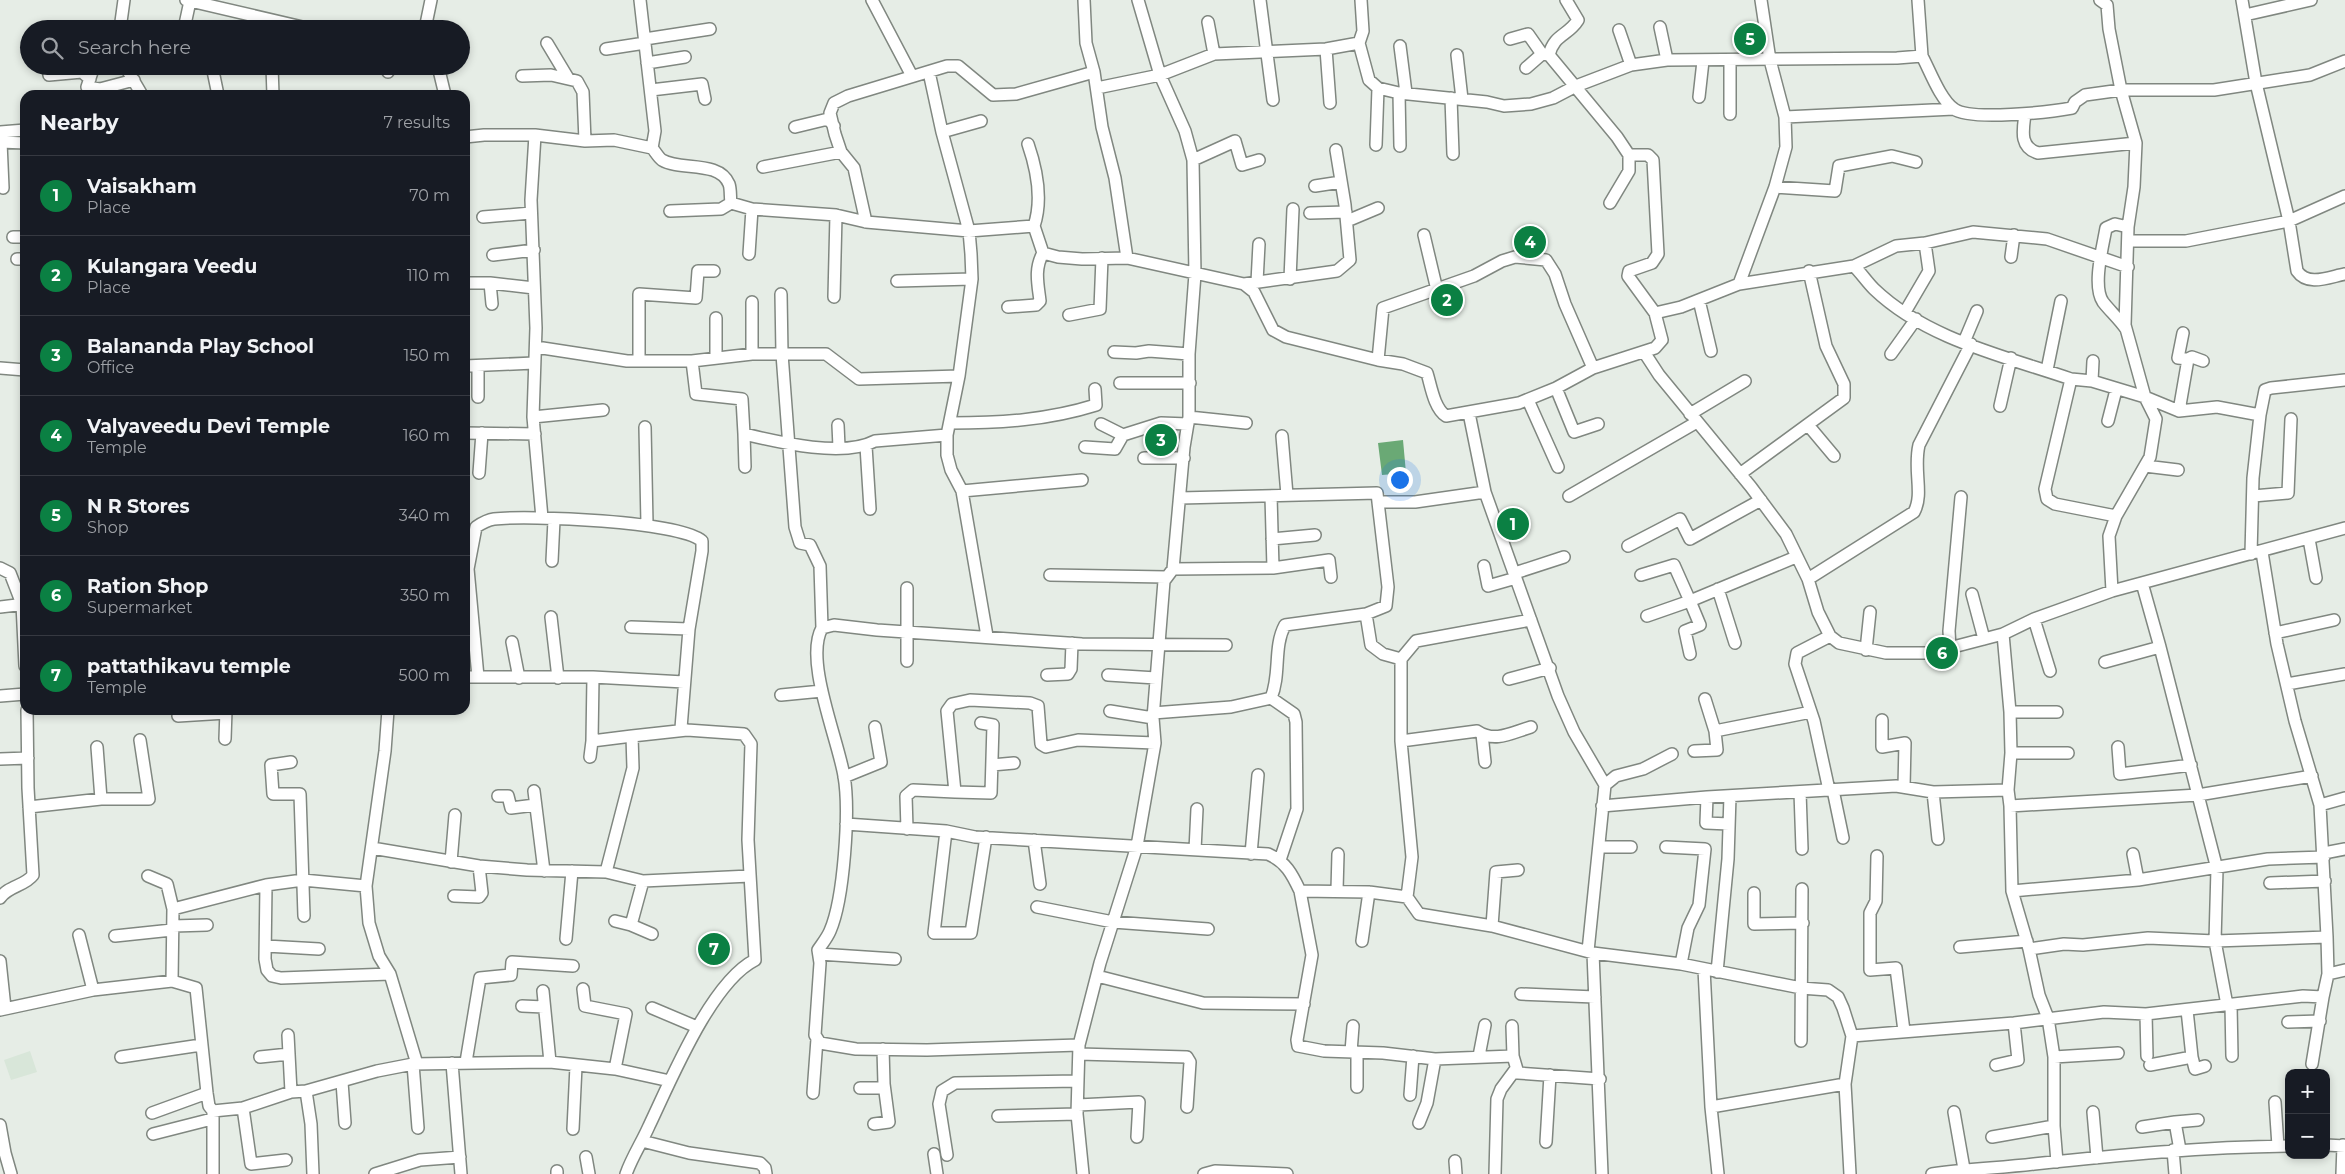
<!DOCTYPE html>
<html lang="en">
<head>
<meta charset="utf-8">
<style>
	body { margin:0; font-family:Montserrat,sans-serif; background:#20242c; color:#f1f3f6 }
	.controls { position:absolute; right:15px; bottom:15px; display:grid; overflow:hidden; border-radius:10px; box-shadow:0 2px 8px #0003 }
	.controls button { width:45px; height:45px; display:grid; place-items:center; padding:0; border:0; border-bottom:1px solid #363941; background:#171b24; color:#f1f3f6; font:25px sans-serif }
	.you { position:absolute; left:1399px; top:479px; width:18px; height:18px; margin:-12px; border:4px solid #fff; border-radius:50%; background:#1a73e8; box-shadow:0 0 0 8px #1a73e833 }
	.badge { display:grid; place-items:center; width:32px; height:32px; border-radius:50%; background:#0b8043; color:#fff; font-size:16px; font-weight:700 }
	.pin { position:absolute; translate:-50% -50%; border:2px solid #fff; box-shadow:0 1px 5px #0006 }
	.list { margin:0; padding:0; list-style:none }
	h2 { display:flex; justify-content:space-between; align-items:center; height:65px; margin:0; padding:0 20px; font-size:21px }
	h2 small { font-size:16px; font-weight:400; color:#9ea1a6 }
	.list li { display:grid; grid-template-columns:32px 1fr auto; gap:15px; align-items:center; box-sizing:border-box; height:80px; padding:0 20px; border-top:1px solid #363941 }
	.list b { display:block; font-size:19px; white-space:nowrap }
	.list p { margin:0; font-size:16px; white-space:nowrap; color:#9ea1a6 }
	.list em { font-size:16px; font-style:normal; color:#9ea1a6 }
	.icon { flex:none; width:28px; height:28px; fill:none; stroke:currentColor; stroke-width:2; stroke-linecap:round; stroke-linejoin:round }
	.map { position:relative; flex:none; width:2345px; height:1174px; overflow:hidden }
	.search { position:absolute; background:#171b24; box-shadow:0 2px 8px #0003; left:20px; top:20px; width:450px; height:55px; display:flex; align-items:center; gap:12px; box-sizing:border-box; padding:0 18px; border-radius:28px; color:#9ea1a6; font-size:19px }
	.panel { position:absolute; background:#171b24; box-shadow:0 2px 8px #0003; left:20px; top:90px; width:450px; height:625px; border-radius:15px }
	.map>svg:first-child { display:block }
	.built { fill:#d8e6d9 }
	.water { fill:#6aa975 }
	.lines { fill:none; stroke-linecap:round; stroke-linejoin:round }
	.minor-casing { stroke:#808780; stroke-width:14 }
	.minor { stroke:#fff; stroke-width:11 }
</style>
</head>
<body>
<div class="map">
<svg width="2345" height="1174" viewBox="0 0 2345 1174">
	<rect width="100%" height="100%" fill="#e6ede6"/>
	<path class="built" d="M 30,1051 L 37,1072 L 11,1080 L 4,1060 Z"/>
	<path class="water" d="M 1403,440 L 1406,473 L 1382,475 L 1378,443 Z"/>
	<g class="lines">
		<defs>
			<path id="minor" d="M 186,0 L 311,29
				M 640,0 L 655,131 L 652,148
				M 872,0 L 912,76
				M 1084,0 L 1086,43 L 1094,72 L 1102,127 L 1115,178 L 1127,258
				M 1260,0 L 1273,100
				M 1566,0 L 1578,20 C 1568,36 1554,34 1549,55 L 1617,137 L 1629,155 L 1648,155 L 1653,160 L 1658,254 L 1652,263 L 1629,271 L 1628,276 L 1655,313
				M 1918,0 L 1922,56
				M 2100,0 L 2107,5 L 2109,29 L 2121,90 L 2136,143 L 2134,187 L 2128,227 L 2125,325 L 2145,397 L 2156,419 L 2150,457 L 2116,516 L 2109,536 L 2112,591
				M 2242,0 L 2256,83 L 2289,221 L 2297,271 C 2308,287 2329,277 2345,274
				M 2245,15 L 2311,0
				M 1208,22 L 1214,54
				M 1660,27 L 1667,60
				M 120,29 L 124,0
				M 184,29 L 190,1
				M 425,29 L 431,0
				M 1619,30 L 1631,65
				M 645,39 L 710,29
				M 1510,39 L 1528,34 L 1542,54 L 1549,55
				M 547,43 L 568,78
				M 1359,43 L 1363,31 L 1361,0
				M 1400,46 L 1406,93
				M 606,49 L 645,43
				M 1326,49 L 1330,103
				M 1457,55 L 1462,99
				M 1730,61 L 1730,114
				M 647,63 L 685,57
				M 90,66 L 92,72 L 87,87 L 100,89 L 134,80
				M 125,66 L 142,95
				M 212,66 L 218,95
				M 272,66 L 273,95
				M 388,66 L 388,72
				M 438,66 L 445,95
				M 1526,68 L 1542,54
				M 929,72 L 942,132 L 969,231 L 971,254 L 972,279 L 959,376 L 947,435 L 947,455 L 951,470 L 962,491 L 987,636
				M 49,75 L 82,72 L 90,79
				M 522,76 L 551,75 L 577,81 L 583,92 L 585,141
				M 1097,88 L 1160,75 L 1214,54 L 1326,49 L 1359,43 L 1369,80 L 1378,88 L 1399,93 L 1487,102 L 1504,106 L 1531,104 L 1553,98 L 1576,86 L 1631,65 L 1667,60 L 1897,58 L 1922,56 C 1930,71 1940,99 1954,109 C 1970,121 2051,112 2072,108 L 2075,102 L 2085,95 L 2121,90 L 2214,90 L 2310,75 L 2345,61
				M 651,90 L 702,84 L 705,99
				M 1399,93 L 1400,146
				M 1699,97 L 1703,61
				M 1451,98 L 1453,154
				M 2025,114 C 2023,130 2019,147 2038,153 L 2136,143
				M 1785,117 L 1954,109
				M 795,127 L 828,119 L 834,126
				M 0,132 L 25,130
				M 942,132 L 981,121
				M 535,135 L 531,200 L 536,328 L 533,417 L 542,518
				M 0,136 L 1,142 L 25,143
				M 465,137 L 484,135 L 535,135 L 585,141 L 614,140 L 652,148 C 655,151 658,157 662,160 C 680,171 719,160 729,184 C 731,189 730,198 731,203 L 752,209 L 836,215 L 866,222 L 969,231 L 1034,226 L 1043,253 L 1058,257 L 1082,259 L 1127,258 L 1244,284 L 1254,292 L 1273,330 L 1286,337 L 1378,360 L 1403,364 L 1427,373 C 1431,386 1434,408 1446,416 L 1519,403 L 1556,388 L 1593,368 L 1655,348 L 1662,340 L 1655,313 L 1681,307 L 1739,284 L 1854,266 C 1861,273 1867,282 1874,289 C 1926,339 2004,356 2071,379 L 2092,381 L 2145,397 L 2179,411 L 2217,407 L 2260,415 L 2253,478 L 2251,554
				M 1,142 L 3,188
				M 1028,144 C 1037,170 1043,199 1034,226
				M 1376,145 L 1378,88
				M 1193,160 L 1235,141 L 1242,165 L 1259,160
				M 763,167 L 841,152
				M 1315,186 L 1341,182
				M 1775,187 L 1835,191 L 1839,166 L 1892,156 L 1916,162
				M 1610,203 L 1629,171 L 1629,155
				M 670,211 L 721,209 L 731,203
				M 1310,213 L 1346,212
				M 483,217 L 531,213
				M 1347,221 L 1378,208
				M 866,222 L 854,168 L 841,152 L 835,134 L 830,113 L 834,103 L 848,96 L 947,66 L 958,66 L 993,95 L 1016,94 L 1094,72
				M 1424,235 L 1437,290
				M 13,237 L 25,237
				M 2128,241 L 2186,241 L 2289,221 L 2345,196
				M 749,254 L 752,209
				M 493,255 L 534,250
				M 2011,257 L 2014,235
				M 17,259 L 25,259
				M 1854,266 L 1896,246 L 1925,243 L 1973,232 L 2047,239 L 2128,267
				M 1290,279 L 1293,209
				M 897,281 L 972,279
				M 1257,282 L 1259,244
				M 465,283 L 490,283 L 534,288
				M 490,283 L 492,304
				M 1244,284 L 1337,271 L 1350,260 L 1345,205 L 1336,150
				M 1739,284 L 1775,187 L 1786,147 L 1785,117 L 1770,60 L 1761,0
				M 781,294 L 782,354 L 795,527 L 800,543 L 810,545 L 820,566 L 822,628
				M 834,297 L 836,215
				M 1699,300 L 1711,351
				M 1008,307 L 1036,305 L 1040,301 C 1038,284 1034,269 1043,253
				M 1905,312 L 1929,271 L 1925,243
				M 1069,315 L 1100,309 L 1102,258
				M 716,318 L 716,358
				M 2126,329 C 2119,319 2110,311 2103,302 C 2092,286 2103,246 2106,228 L 2115,224 L 2128,227
				M 1964,342 L 1977,311
				M 536,347 L 627,361 L 692,361 L 752,354 L 826,354 L 859,379 L 959,376
				M 1114,352 L 1136,353 L 1149,351 L 1189,354
				M 1644,352 L 1659,375 L 1751,487 L 1786,534 L 1808,579 L 1818,612 L 1830,636 L 1839,643 L 1886,653 L 1930,653 L 2003,634 L 2034,619 L 2112,591 L 2345,528
				M 752,354 L 752,302
				M 1891,354 L 1916,319
				M 2188,359 L 2192,357 L 2203,361
				M 1378,360 L 1383,308 L 1474,276 L 1502,261 L 1515,257 L 1546,260 L 1555,274 L 1565,304 L 1593,368
				M 639,361 L 639,294 L 696,298 L 698,271 L 714,271
				M 692,361 L 696,394 L 742,399 L 744,434 C 778,442 843,458 875,441 L 947,435
				M 465,366 L 534,363
				M 478,367 L 478,397
				M 0,368 L 25,370
				M 2047,370 L 2061,301
				M 2071,379 L 2045,489 L 2047,499 L 2055,504 L 2116,516
				M 2092,381 L 2093,361
				M 1120,383 L 1190,383
				M 1556,388 L 1574,432 L 1598,424
				M 1528,400 L 1558,467
				M 2000,406 L 2011,358
				M 2179,411 L 2188,359 L 2178,358 L 2183,333
				M 1469,413 L 1485,492 L 1558,696 L 1574,732 L 1605,785 L 1588,951
				M 1690,414 L 1745,381
				M 2260,415 L 2265,390 L 2271,388 L 2345,380
				M 533,417 L 603,410
				M 1189,417 L 1246,423
				M 2108,421 L 2116,390
				M 951,423 C 1001,423 1048,420 1096,405 L 1095,389
				M 1101,424 L 1123,435
				M 838,425 L 839,447
				M 1808,425 L 1834,456
				M 645,427 L 647,524
				M 465,433 L 535,434
				M 744,434 L 745,467
				M 1282,436 L 1287,495
				M 866,446 L 870,509
				M 1085,447 L 1115,449 L 1123,435 L 1161,423 L 1188,424
				M 1144,458 L 1184,458
				M 2145,466 L 2178,470
				M 479,473 L 482,433
				M 1740,474 L 1844,398 L 1844,384 L 1826,346 L 1809,271
				M 962,491 L 1082,480
				M 1569,496 L 1697,422
				M 2253,496 L 2288,493 L 2291,419
				M 1180,498 L 1377,493 L 1378,502 L 1415,502 L 1485,492
				M 1272,539 L 1315,535
				M 2309,539 L 2316,578
				M 1628,546 L 1680,519 L 1690,539 L 1761,500
				M 552,561 L 554,520
				M 1484,566 L 1488,586 L 1516,578
				M 0,568 L 10,573 L 22,604 L 25,666
				M 1273,568 L 1329,560 L 1331,577
				M 468,569 L 478,677
				M 1173,569 L 1273,568 L 1271,496
				M 465,573 L 468,569 L 476,527 C 482,523 487,520 494,519 C 528,515 679,521 702,541 L 702,551 L 689,629 L 681,728 L 687,730 L 744,734 L 751,744 L 748,840 L 755,960 C 711,982 671,1080 649,1126 C 642,1142 632,1157 626,1174
				M 1515,573 L 1564,557
				M 1050,575 L 1166,577
				M 1641,575 L 1674,565 L 1690,601 L 1647,616
				M 1808,579 L 1914,512 C 1924,494 1913,470 1919,445 L 1971,344
				M 2142,583 L 2160,647 L 2217,869 L 2215,941 L 2227,1005
				M 907,588 L 907,661
				M 1718,589 L 1735,643
				M 1972,594 L 1984,639
				M 0,607 L 25,604
				M 1366,614 L 1371,645 L 1383,654 L 1401,659 L 1416,641 L 1531,620
				M 551,617 L 558,678
				M 2034,619 L 2050,671
				M 631,627 L 689,629
				M 2275,633 L 2334,620
				M 2003,634 L 2010,712 L 2011,753 L 2008,790 L 2010,806 L 2012,891 L 2029,949 L 2039,995 L 2048,1018 L 2054,1057 L 2054,1126 L 2057,1162
				M 512,642 L 519,678
				M 1950,648 L 1949,631 L 1961,497
				M 1866,650 L 1870,612
				M 1690,654 L 1685,631 L 1700,625 L 1690,601 L 1796,557
				M 1401,659 L 1401,741 L 1412,857 L 1407,897
				M 2105,662 L 2160,647
				M 1047,675 L 1068,674 L 1071,669 L 1072,643
				M 1108,675 L 1156,678
				M 465,677 L 593,677 L 684,682
				M 1509,679 L 1550,668
				M 2287,684 L 2345,674
				M 781,695 L 822,691
				M 0,696 L 25,694
				M 1271,698 L 1294,714 L 1296,722 L 1297,809 L 1280,860
				M 1705,699 L 1715,731
				M 388,710 L 385,751 L 366,886 L 369,923 L 379,956 L 390,974 L 417,1064
				M 1110,711 L 1153,718
				M 2010,712 L 2057,712
				M 1153,713 L 1231,707 L 1271,698 C 1281,674 1273,647 1285,625 L 1366,614 L 1386,606 L 1388,587 L 1378,502
				M 178,716 L 226,713
				M 1882,720 L 1882,747 L 1905,743 L 1904,787
				M 1482,734 L 1485,762
				M 225,739 L 226,710
				M 592,741 L 593,677
				M 1401,741 L 1477,731 C 1495,743 1511,733 1531,727
				M 97,747 L 101,799
				M 2118,747 L 2120,774 L 2191,765
				M 1694,751 L 1717,750 L 1715,731 L 1811,712
				M 2011,753 L 2068,753
				M 590,757 L 592,741 L 632,736
				M 0,759 L 28,758
				M 291,762 L 271,765 L 273,794 L 300,794 L 304,916
				M 992,765 L 1014,763
				M 844,777 L 881,762 L 875,727
				M 1605,785 L 1616,776 L 1643,769 L 1672,754
				M 1829,790 L 1814,721 L 1795,664 L 1797,653 L 1830,636
				M 1833,790 L 1843,838
				M 534,791 L 544,871
				M 955,792 L 991,793 L 993,725 L 981,723
				M 1800,792 L 1802,849
				M 1933,792 L 1938,839
				M 498,796 L 508,796 L 511,808 L 535,805
				M 1707,797 L 1706,823 L 1729,824
				M 2320,805 L 2345,798
				M 1602,806 L 1707,797 L 1896,786 L 1933,792 L 2008,790
				M 2010,806 L 2198,795 L 2312,776
				M 29,807 L 101,799 L 149,799 L 140,740
				M 846,824 L 946,831 L 975,837 L 1268,854 C 1286,862 1292,874 1300,891 L 1369,892 L 1407,897 L 1419,914 L 1492,926 L 1593,953 L 1681,964 L 1801,988 L 1828,990 L 1838,997 L 1843,1008 L 1852,1036
				M 907,829 L 906,796 L 913,790 L 955,792 L 947,711 L 952,704 L 970,700 L 1030,703 L 1038,706 L 1041,744 L 1046,747 L 1078,740 L 1155,743
				M 946,831 L 934,933 L 971,933 L 986,837
				M 1034,840 L 1040,884
				M 1600,847 L 1631,847
				M 1666,847 L 1705,849 L 1699,905 L 1688,928 L 1681,964
				M 372,848 L 479,866 L 527,870 L 606,872 L 643,881 L 750,876
				M 1195,850 L 1197,809
				M 2324,853 L 2345,849
				M 1251,854 L 1258,775
				M 2133,854 L 2138,880
				M 1877,856 L 1876,901 L 1870,913 L 1870,970 L 1896,968 L 1904,1031
				M 451,862 L 455,815
				M 606,872 L 633,768 L 632,736 L 687,730
				M 148,876 L 167,884 L 173,909
				M 2270,883 L 2325,881
				M 266,885 L 265,959 L 267,970 L 272,976 L 281,978 L 390,974
				M 1337,890 L 1338,854
				M 1300,891 L 1312,955 L 1297,1040 L 1298,1046 L 1324,1051 L 1383,1053 L 1435,1059 L 1513,1056 L 1518,1073 L 1600,1079
				M 2012,891 L 2138,880 L 2268,859 L 2324,857
				M 1754,893 L 1754,924 L 1803,923
				M 454,896 L 479,897 L 482,893 L 479,866
				M 0,898 C 8,886 25,886 33,875 L 28,788 L 27,710
				M 1037,907 L 1113,922 L 1208,929
				M 615,921 L 631,925 L 643,881
				M 631,925 L 652,934
				M 173,926 L 207,925
				M 1492,926 L 1496,872 L 1518,870
				M 79,935 L 93,990
				M 115,936 L 172,930
				M 566,939 L 572,871
				M 1362,941 L 1369,892
				M 266,946 L 319,949
				M 1960,947 L 2027,941
				M 2029,949 L 2064,944 L 2083,945 L 2148,938 L 2215,941 L 2327,937
				M 1593,953 L 1602,1174
				M 819,954 L 895,959
				M 0,961 L 5,1008
				M 1704,969 L 1711,1107 L 1718,1174
				M 1717,972 L 1728,859 L 1730,796
				M 2328,974 L 2345,970
				M 1097,976 L 1203,1003 L 1304,1004
				M 172,981 L 173,909 L 266,885 L 303,880 L 366,886
				M 583,989 L 585,1006 L 626,1014 L 615,1069
				M 543,991 L 550,1062
				M 1521,994 L 1595,997
				M 2231,1005 L 2232,1056
				M 522,1006 L 544,1007
				M 652,1008 L 697,1027
				M 0,1010 L 93,990 L 172,981 L 196,988 L 207,1093 L 209,1106 L 213,1111 L 243,1108 L 291,1092 L 306,1091 L 377,1071 L 413,1064 L 550,1062 L 615,1069 L 670,1081
				M 2146,1014 L 2147,1056
				M 2288,1022 L 2320,1021
				M 1512,1026 L 1513,1056
				M 288,1035 L 291,1092
				M 1801,1041 L 1802,889
				M 1079,1045 L 927,1050 L 856,1049 L 820,1043 L 815,1035 L 820,963 L 818,950 C 822,944 827,938 830,931 C 844,899 850,810 844,776 C 838,739 804,660 822,628 L 834,625 L 877,630 L 1082,644 L 1226,645
				M 1351,1052 L 1353,1026
				M 1357,1052 L 1357,1087
				M 1079,1054 L 1187,1057 L 1190,1062 L 1187,1107
				M 1479,1056 L 1485,1025
				M 121,1057 L 201,1045
				M 260,1057 L 289,1054
				M 2054,1057 L 2118,1053
				M 2192,1057 L 2195,1069 L 2205,1066
				M 466,1062 L 480,978 L 511,975 L 512,962 L 573,966
				M 452,1063 L 461,1174
				M 413,1064 L 418,1128
				M 2312,1064 L 2323,997
				M 1996,1065 L 2018,1060 L 2014,1023
				M 2150,1065 L 2192,1057 L 2187,1010
				M 342,1082 L 345,1123
				M 860,1088 L 884,1088
				M 306,1091 L 311,1124 L 313,1174
				M 813,1093 L 817,1039
				M 1410,1095 L 1413,1056
				M 2275,1102 L 2278,1146
				M 1078,1105 L 1139,1102 L 1137,1137
				M 1711,1107 L 1845,1084
				M 243,1108 L 251,1164 L 286,1160
				M 213,1111 L 213,1174
				M 1954,1112 L 1964,1169
				M 2093,1112 L 2097,1158
				M 152,1113 L 207,1093
				M 998,1116 L 1077,1114
				M 2175,1122 L 2198,1120
				M 1419,1123 L 1427,1103 L 1435,1059
				M 874,1124 L 889,1122 L 884,1084 L 883,1049
				M 0,1125 L 5,1153 L 11,1174
				M 2142,1127 L 2175,1122 L 2180,1150
				M 573,1129 L 576,1066
				M 153,1134 L 212,1119
				M 1992,1137 L 2054,1126
				M 642,1141 L 689,1153 L 760,1163 L 765,1168 L 766,1174
				M 1546,1142 L 1550,1075
				M 2326,1145 L 2345,1146
				M 2173,1150 L 2175,1174
				M 934,1154 L 937,1174
				M 947,1155 L 939,1104 L 942,1091 L 955,1083 L 1078,1081
				M 586,1157 L 589,1174
				M 1455,1161 L 1456,1174
				M 375,1174 L 420,1160 L 460,1157
				M 557,1174 L 557,1171
				M 1083,1174 L 1077,1114 L 1079,1045 L 1100,963 L 1137,846 L 1155,743 L 1153,718 L 1164,581 L 1173,569 L 1184,447 L 1189,417 L 1189,354 L 1195,274 L 1193,160 L 1185,131 L 1160,75 L 1138,0
				M 1204,1174 L 1215,1171 L 1287,1174
				M 1495,1174 L 1497,1099 L 1501,1089 L 1515,1070
				M 1850,1174 L 1845,1084 L 1852,1036 L 2014,1023 L 2104,1012 L 2146,1014 L 2303,996 L 2323,997 L 2328,974 L 2327,937 L 2320,805 L 2295,721 L 2277,644 L 2262,552
				M 1932,1174 C 1966,1169 2000,1168 2034,1164 C 2119,1155 2203,1147 2289,1146
				M 2342,1174 L 2343,1145"/>
		</defs>
		<use href="#minor" class="minor-casing"/>
		<use href="#minor" class="minor"/>
	</g>
</svg>
<div class="controls">
<button>+</button>
<button>−</button>
</div>
<div class="you"></div>
<div class="pin badge" style="left:1513px;top:524px">1</div>
<div class="pin badge" style="left:1447px;top:300px">2</div>
<div class="pin badge" style="left:1161px;top:440px">3</div>
<div class="pin badge" style="left:1530px;top:242px">4</div>
<div class="pin badge" style="left:1750px;top:39px">5</div>
<div class="pin badge" style="left:1942px;top:653px">6</div>
<div class="pin badge" style="left:714px;top:949px">7</div>
<div class="search"><svg class="icon" aria-label="search" viewBox="0 0 24 24"><circle cx="10" cy="10" r="6"/><path d="M15 15l6 6"/></svg>Search here</div>
<section class="panel">
<h2>Nearby<small>7 results</small></h2>
<ul class="list">
<li><span class="badge">1</span><div><b>Vaisakham</b><p>Place</p></div><em>70 m</em></li>
<li><span class="badge">2</span><div><b>Kulangara Veedu</b><p>Place</p></div><em>110 m</em></li>
<li><span class="badge">3</span><div><b>Balananda Play School</b><p>Office</p></div><em>150 m</em></li>
<li><span class="badge">4</span><div><b>Valyaveedu Devi Temple</b><p>Temple</p></div><em>160 m</em></li>
<li><span class="badge">5</span><div><b>N R Stores</b><p>Shop</p></div><em>340 m</em></li>
<li><span class="badge">6</span><div><b>Ration Shop</b><p>Supermarket</p></div><em>350 m</em></li>
<li><span class="badge">7</span><div><b>pattathikavu temple</b><p>Temple</p></div><em>500 m</em></li>
</ul>
</section>
</div>
</body>
</html>
